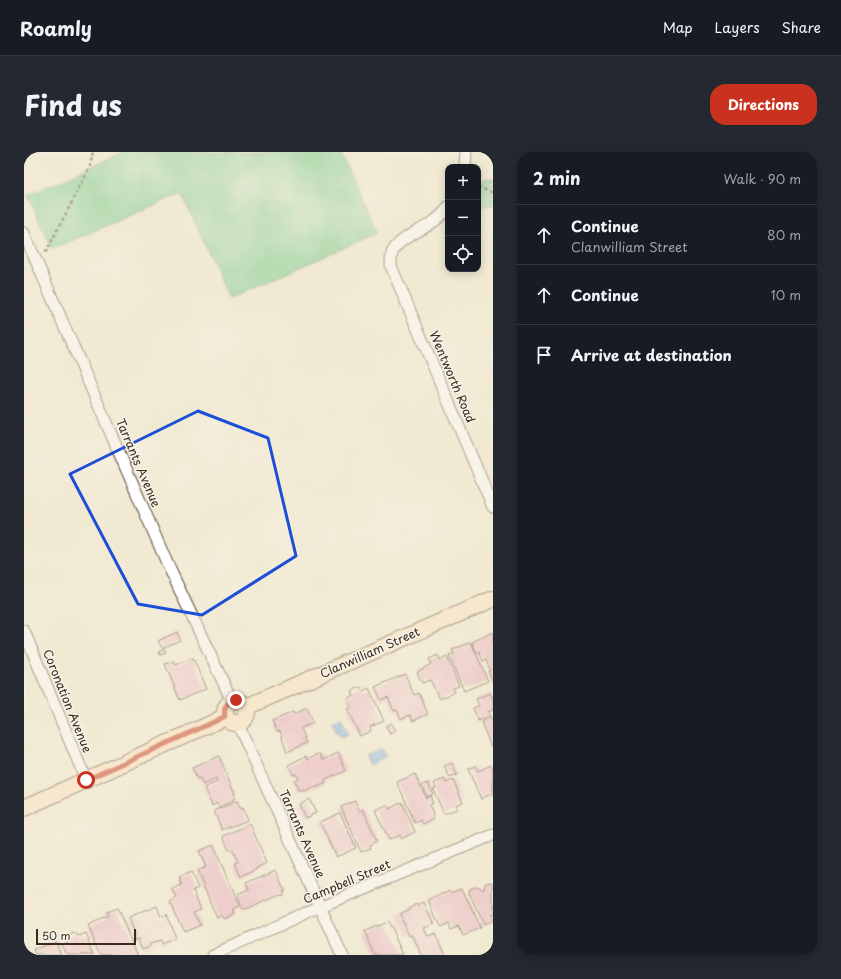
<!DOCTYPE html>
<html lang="en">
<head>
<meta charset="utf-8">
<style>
	body { margin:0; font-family:"Playpen Sans",sans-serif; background:#242831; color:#f1f3f6 }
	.controls { position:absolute; right:12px; top:12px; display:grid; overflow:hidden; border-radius:8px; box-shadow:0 2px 10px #0003 }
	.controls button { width:36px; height:36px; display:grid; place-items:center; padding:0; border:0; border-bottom:1px solid #363941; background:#171b24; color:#f1f3f6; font:20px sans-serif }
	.scale { position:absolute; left:12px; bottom:10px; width:100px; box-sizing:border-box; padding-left:4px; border:2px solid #3b2a1e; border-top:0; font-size:11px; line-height:14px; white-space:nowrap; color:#3b2a1e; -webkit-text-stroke:3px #f7f3e8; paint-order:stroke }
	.stop { position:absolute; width:12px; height:12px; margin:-9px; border:3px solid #c8321e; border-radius:50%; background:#fff }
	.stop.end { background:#c8321e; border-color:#fff; box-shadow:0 1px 4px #0008 }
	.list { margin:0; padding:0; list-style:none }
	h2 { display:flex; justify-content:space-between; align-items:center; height:52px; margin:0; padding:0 16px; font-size:17px }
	h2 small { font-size:13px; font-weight:400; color:#9ea1a6 }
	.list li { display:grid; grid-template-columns:26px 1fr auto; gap:12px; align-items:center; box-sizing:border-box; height:60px; padding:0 16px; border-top:1px solid #363941 }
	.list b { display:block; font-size:15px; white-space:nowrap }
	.list p { margin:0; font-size:13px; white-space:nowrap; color:#9ea1a6 }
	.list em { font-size:13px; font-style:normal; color:#9ea1a6 }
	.icon { flex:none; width:22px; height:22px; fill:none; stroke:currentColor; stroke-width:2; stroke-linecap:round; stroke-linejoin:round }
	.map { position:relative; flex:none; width:469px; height:803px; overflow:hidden; border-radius:16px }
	header { display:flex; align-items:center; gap:24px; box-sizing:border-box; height:56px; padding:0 20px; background:#171b24; border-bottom:1px solid #363941 }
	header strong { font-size:19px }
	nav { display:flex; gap:22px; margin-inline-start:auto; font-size:14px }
	.intro { display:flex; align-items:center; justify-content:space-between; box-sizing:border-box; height:96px; padding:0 24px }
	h1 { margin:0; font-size:28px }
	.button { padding:10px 18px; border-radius:16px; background:#c8321e; color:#fff; font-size:14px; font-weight:700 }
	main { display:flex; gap:24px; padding:0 24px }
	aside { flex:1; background:#171b24; border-radius:16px; box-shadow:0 2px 10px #0003 }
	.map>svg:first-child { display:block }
	.green { fill:#75cd92; stroke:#587c58 }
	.water { fill:#7eb0ea; stroke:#5c6d84 }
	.building { fill:#ebaac3 }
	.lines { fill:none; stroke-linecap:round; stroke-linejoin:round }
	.street-casing { stroke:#564739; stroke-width:13 }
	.secondary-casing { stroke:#564739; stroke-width:18 }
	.path { stroke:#564739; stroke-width:2.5; stroke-dasharray:3 3; stroke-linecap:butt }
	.street { stroke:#fff; stroke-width:11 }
	.secondary { stroke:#ffe4c6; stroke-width:16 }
	.route { stroke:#c8321e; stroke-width:5 }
	.marked { fill:none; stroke:#1d4ed8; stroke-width:3; stroke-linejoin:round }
	.labels { text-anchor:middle; stroke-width:3; stroke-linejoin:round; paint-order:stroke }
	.street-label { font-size:12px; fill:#3b2a1e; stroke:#f7f3e8 }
</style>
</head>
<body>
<header>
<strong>Roamly</strong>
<nav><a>Map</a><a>Layers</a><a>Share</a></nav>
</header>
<div class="intro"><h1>Find us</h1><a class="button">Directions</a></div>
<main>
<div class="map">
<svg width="469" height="803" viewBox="0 0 469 803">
	<rect width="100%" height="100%" fill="#f7f3e8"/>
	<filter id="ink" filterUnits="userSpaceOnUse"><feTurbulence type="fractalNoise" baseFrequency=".025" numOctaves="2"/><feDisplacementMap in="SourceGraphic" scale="8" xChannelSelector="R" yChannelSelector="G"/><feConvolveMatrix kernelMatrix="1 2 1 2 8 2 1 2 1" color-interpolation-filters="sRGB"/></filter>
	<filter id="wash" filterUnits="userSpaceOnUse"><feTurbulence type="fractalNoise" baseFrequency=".012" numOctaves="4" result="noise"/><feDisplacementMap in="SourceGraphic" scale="16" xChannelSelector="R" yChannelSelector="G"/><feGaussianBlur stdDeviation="0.9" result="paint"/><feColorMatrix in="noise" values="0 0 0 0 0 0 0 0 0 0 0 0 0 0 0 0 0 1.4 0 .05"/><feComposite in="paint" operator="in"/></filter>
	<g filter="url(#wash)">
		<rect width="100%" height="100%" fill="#f1e9d2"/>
		<path class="green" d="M 100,0 L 316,0 L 353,81 L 205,147 L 158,41 L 28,97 L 4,43 Z
			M 469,26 L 469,53 L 454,54 L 454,27 L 457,28 Z"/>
		<path class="water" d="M 317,565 L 324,582 L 317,585 L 314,580 L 312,580 L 309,569 Z
			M 358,597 L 362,605 L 345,613 L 341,604 Z"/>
		<g id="blocks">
			<path class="building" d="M 153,480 L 156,488 L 138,496 L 134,489 Z
				M 469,480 L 469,530 L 464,519 L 466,518 L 462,508 L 459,509 L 455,500 L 453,501 L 448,490 Z
				M 447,490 L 464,529 L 440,539 L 425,504 L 430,502 L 428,498 Z
				M 140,497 L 142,501 L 136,503 L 135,500 Z
				M 414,503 L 416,508 L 423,505 L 435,534 L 429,536 L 431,540 L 416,547 L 406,528 L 398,531 L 393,520 L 407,512 L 405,507 Z
				M 169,506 L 182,537 L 156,548 L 141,512 L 150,509 L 152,513 Z
				M 381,522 L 390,543 L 395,541 L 404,562 L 389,569 L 386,563 L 377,567 L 373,558 L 370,559 L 364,545 L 357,548 L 351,535 Z
				M 337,535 L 339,539 L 345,536 L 360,569 L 346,575 L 347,579 L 336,584 L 323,557 L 327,555 L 323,546 L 329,543 L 327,539 Z
				M 466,541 L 469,547 L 469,558 L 464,560 L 466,564 L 454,569 L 449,556 L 455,554 L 452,547 Z
				M 283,556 L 289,571 L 277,576 L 283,591 L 263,600 L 256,579 L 253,580 L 248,569 L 269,560 L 270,562 Z
				M 469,565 L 469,594 L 467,595 L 457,570 Z
				M 367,571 L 371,579 L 366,582 L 362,574 Z
				M 296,601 L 299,608 L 314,601 L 322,619 L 301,628 L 302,631 L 291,636 L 291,634 L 280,639 L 279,638 L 275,640 L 270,628 L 274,626 L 272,622 L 269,623 L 264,613 L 282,604 L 283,607 Z
				M 195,604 L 211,642 L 210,643 L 211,646 L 209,647 L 210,648 L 195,655 L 193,651 L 188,654 L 180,636 L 193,630 L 192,627 L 179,633 L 176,626 L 173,627 L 168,616 Z
				M 428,611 L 433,623 L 426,626 L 420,614 Z
				M 467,613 L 469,617 L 469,641 L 457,647 L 444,617 L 451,614 L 454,619 Z
				M 391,622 L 402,646 L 406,644 L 409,651 L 405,653 L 409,662 L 408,663 L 410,667 L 399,672 L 397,668 L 391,671 L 373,630 Z
				M 420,627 L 422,631 L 429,628 L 439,650 L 432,653 L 433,657 L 420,662 L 409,637 L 412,636 L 410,631 Z
				M 404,631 L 409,642 L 403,645 L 398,633 Z
				M 285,647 L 292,661 L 281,666 L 275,652 Z
				M 213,649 L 216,656 L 219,655 L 224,668 L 198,678 L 190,659 Z
				M 331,649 L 335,659 L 339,657 L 353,689 L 346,693 L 347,696 L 337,700 L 317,655 Z
				M 378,650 L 391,680 L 377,687 L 376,683 L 365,688 L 351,658 L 363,653 L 365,657 Z
				M 316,661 L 332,696 L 312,705 L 296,670 Z
				M 226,672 L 243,711 L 233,716 L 234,717 L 217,725 L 211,711 L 214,710 L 208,697 L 205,698 L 199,684 Z
				M 189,693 L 216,755 L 210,758 L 212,762 L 200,767 L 198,763 L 193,766 L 173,719 L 182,715 L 175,699 Z
				M 252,718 L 259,735 L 261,736 L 258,743 L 256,742 L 219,758 L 213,743 L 225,738 L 222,731 Z
				M 167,720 L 174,736 L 169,738 L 177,757 L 170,760 L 176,773 L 159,780 L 146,750 L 153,746 L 148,737 L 158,733 L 155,725 Z
				M 467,730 L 469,731 L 469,763 L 465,762 L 468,769 L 459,773 L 445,741 L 446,737 L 453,734 L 460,738 L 461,732 Z
				M 438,736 L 456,776 L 439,783 L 435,774 L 427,777 L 425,771 L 416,775 L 405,749 L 426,738 L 427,740 Z
				M 400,751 L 410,772 L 400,776 L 404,785 L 412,782 L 421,803 L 397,803 L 388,783 L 385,784 L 375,762 L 385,757 L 384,756 L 392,752 L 393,754 Z
				M 133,754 L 137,765 L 142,762 L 151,787 L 137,793 L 136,789 L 126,792 L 127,794 L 119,797 L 115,786 L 112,787 L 104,766 Z
				M 93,756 L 114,803 L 77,803 L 64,774 L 84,764 L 82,760 Z
				M 363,770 L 366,776 L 367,776 L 379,803 L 351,803 L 341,779 Z
				M 49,781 L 54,783 L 55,785 L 62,782 L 71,803 L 43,803 L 38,792 L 44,790 L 43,788 L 45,784 Z
				M 32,789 L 38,803 L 12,803 L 10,798 Z"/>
		</g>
	</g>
	<g filter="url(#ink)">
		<use href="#blocks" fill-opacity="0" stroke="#564739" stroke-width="1"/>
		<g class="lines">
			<defs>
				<path id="street" d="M 441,15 L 442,0
					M 424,55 C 410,78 378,80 368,101 C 367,105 367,110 367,114 L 469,355
					M 0,81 L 143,411 L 208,549
					M 0,479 L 62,628
					M 215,571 L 217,579 L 318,803
					M 189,803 L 288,758 L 469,683"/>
				<path id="secondary" d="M201 560a11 11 0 1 1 22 0a11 11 0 1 1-22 0Z
					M 222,555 L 469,447
					M 0,656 L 193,569 L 201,564"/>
			</defs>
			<use href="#street" class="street-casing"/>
			<use href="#secondary" class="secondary-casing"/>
			<path class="path" d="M 454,35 L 469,41
				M 21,100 L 23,98 L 66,15 L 69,0"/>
			<use href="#street" class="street"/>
			<use href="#secondary" class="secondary"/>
		</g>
	</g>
	<g class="lines" filter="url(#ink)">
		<path class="route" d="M 62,628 L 192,569 L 201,564 C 199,555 203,550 212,548"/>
	</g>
	<path d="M0 0H469V803H0ZM 174,259 L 244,286 L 272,404 L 178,463 L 114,452 L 46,322 Z" fill="#f1e9d2" fill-opacity=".55" fill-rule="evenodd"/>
	<path class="marked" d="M 174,259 L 244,286 L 272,404 L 178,463 L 114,452 L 46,322 Z"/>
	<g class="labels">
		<g class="street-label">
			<text transform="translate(428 225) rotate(67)" y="4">Wentworth Road</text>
			<text transform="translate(114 311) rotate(67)" y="4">Tarrants Avenue</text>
			<text transform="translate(346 501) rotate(-24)" y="4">Clanwilliam Street</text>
			<text transform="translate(43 549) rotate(68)" y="4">Coronation Avenue</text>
			<text transform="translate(278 682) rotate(66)" y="4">Tarrants Avenue</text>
			<text transform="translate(323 730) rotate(-23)" y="4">Campbell Street</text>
		</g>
	</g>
</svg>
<div class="controls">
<button>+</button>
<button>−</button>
<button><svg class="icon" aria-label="locate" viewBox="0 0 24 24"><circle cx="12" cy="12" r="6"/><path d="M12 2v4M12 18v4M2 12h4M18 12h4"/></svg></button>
</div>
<div class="scale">50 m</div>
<div class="stop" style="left:62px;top:628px"></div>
<div class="stop end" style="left:212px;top:548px"></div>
</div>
<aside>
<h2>2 min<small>Walk · 90 m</small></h2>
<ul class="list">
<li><svg class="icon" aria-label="ahead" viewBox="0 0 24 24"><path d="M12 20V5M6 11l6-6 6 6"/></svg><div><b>Continue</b><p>Clanwilliam Street</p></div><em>80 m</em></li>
<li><svg class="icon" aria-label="ahead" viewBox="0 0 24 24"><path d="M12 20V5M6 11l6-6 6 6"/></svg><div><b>Continue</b></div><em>10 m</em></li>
<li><svg class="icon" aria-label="arrive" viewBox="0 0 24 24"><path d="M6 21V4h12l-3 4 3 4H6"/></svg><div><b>Arrive at destination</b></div></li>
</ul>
</aside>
</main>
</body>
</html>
